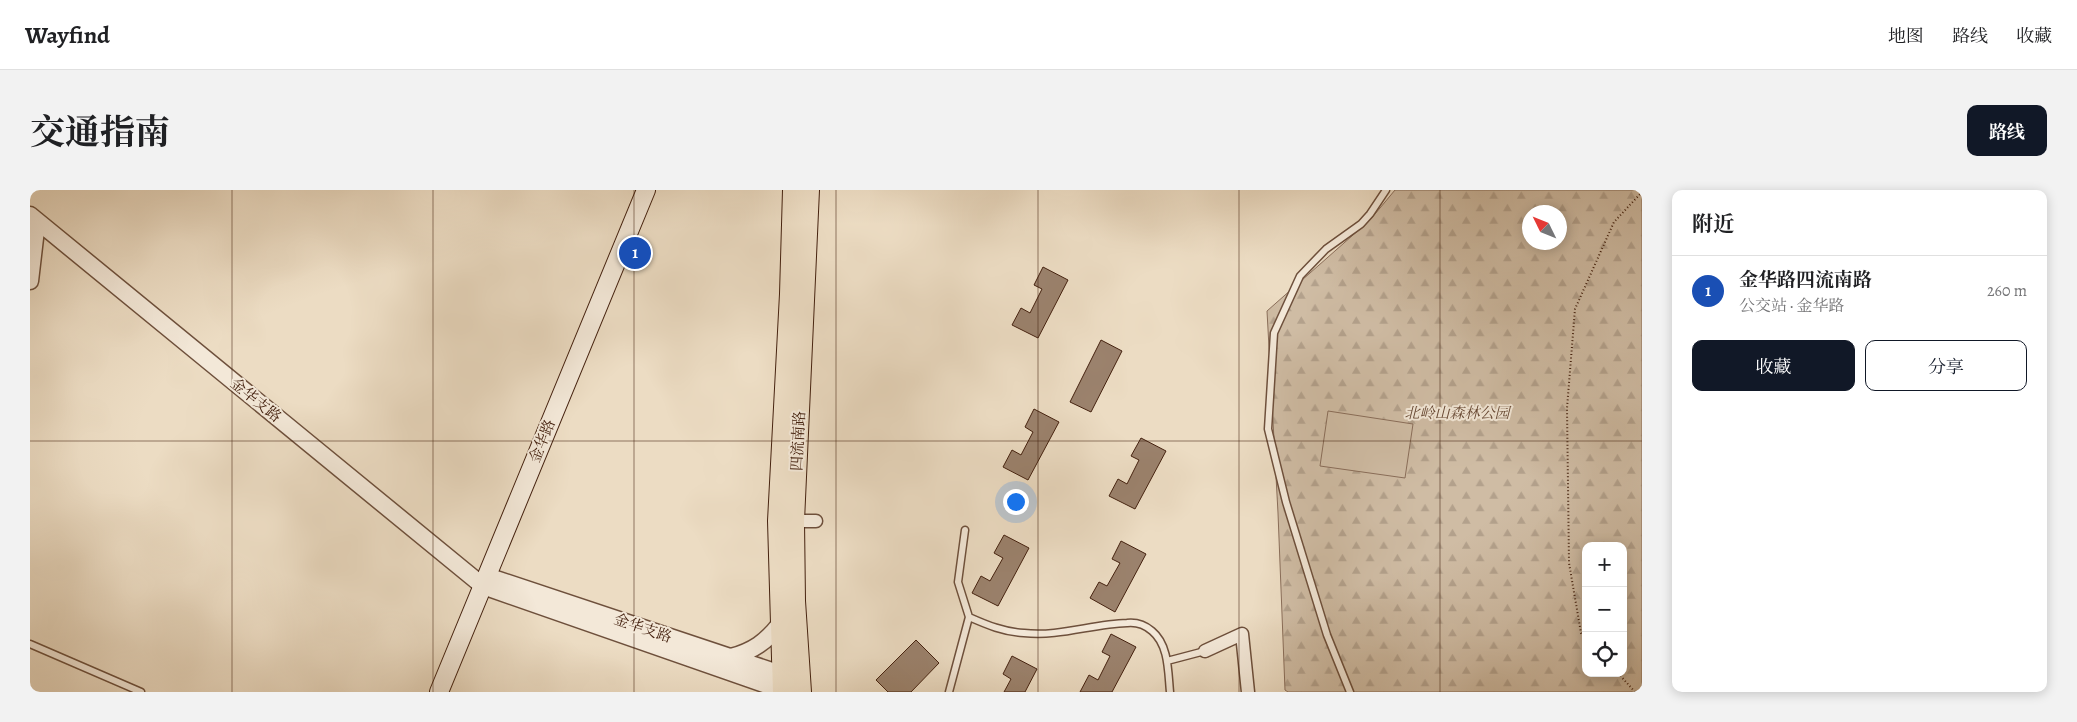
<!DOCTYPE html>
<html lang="zh">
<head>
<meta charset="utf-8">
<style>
	body { margin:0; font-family:Alegreya,"Noto Serif SC",serif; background:#f2f2f2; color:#202124 }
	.controls { position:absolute; right:15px; bottom:15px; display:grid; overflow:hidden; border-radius:10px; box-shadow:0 2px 12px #0003 }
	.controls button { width:45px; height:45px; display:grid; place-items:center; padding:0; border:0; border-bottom:1px solid #e0e0e0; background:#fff; color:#202124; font:25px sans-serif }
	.compass { position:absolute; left:1492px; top:15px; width:45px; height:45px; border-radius:50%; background:#fff; box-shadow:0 2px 12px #0003; rotate:313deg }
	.you { position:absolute; left:985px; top:311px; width:18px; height:18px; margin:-12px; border:4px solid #fff; border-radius:50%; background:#1a73e8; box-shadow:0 0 0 8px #1a73e833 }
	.badge { display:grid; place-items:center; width:32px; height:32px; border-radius:50%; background:#111827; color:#fff; font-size:16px; font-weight:700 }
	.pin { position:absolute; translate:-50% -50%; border:2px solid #fff; box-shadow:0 1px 5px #0006 }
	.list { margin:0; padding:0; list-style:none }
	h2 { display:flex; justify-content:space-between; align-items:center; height:65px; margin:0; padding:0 20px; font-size:21px }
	h2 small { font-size:16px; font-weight:400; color:#757577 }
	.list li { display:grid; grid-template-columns:32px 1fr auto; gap:15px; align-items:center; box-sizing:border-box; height:70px; padding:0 20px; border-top:1px solid #e0e0e0 }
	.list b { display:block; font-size:19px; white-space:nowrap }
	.list p { margin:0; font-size:16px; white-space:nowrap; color:#757577 }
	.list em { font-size:16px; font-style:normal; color:#757577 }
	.actions { display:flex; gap:10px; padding:15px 20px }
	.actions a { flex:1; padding:11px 0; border:1px solid #111827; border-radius:10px; text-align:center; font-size:18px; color:#111827 }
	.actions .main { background:#111827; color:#fff }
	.icon { flex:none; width:28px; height:28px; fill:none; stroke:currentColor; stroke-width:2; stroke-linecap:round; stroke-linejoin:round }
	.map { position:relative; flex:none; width:1612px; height:502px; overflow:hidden; border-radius:10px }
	header { display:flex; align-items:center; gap:30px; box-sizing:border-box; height:70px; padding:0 25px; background:#fff; border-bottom:1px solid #e0e0e0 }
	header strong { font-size:24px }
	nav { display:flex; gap:28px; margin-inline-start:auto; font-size:18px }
	.intro { display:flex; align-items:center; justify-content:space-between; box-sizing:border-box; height:120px; padding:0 30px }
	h1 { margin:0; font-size:35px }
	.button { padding:12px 22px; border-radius:10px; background:#111827; color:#fff; font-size:18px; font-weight:700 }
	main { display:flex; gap:30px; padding:0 30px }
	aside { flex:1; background:#fff; border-radius:10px; box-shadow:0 2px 12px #0003 }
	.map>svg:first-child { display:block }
	.forest { fill:url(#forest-firs); stroke:#8a6e5a; fill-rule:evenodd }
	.pitch { fill:#cfbca4; stroke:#8a6e5a }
	.building { fill:#9b826d; stroke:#44210f }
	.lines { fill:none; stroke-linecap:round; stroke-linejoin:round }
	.service-casing { stroke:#6e503c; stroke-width:9 }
	.minor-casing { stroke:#6e503c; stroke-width:15 }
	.tertiary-casing { stroke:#6e503c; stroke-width:19 }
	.secondary-casing { stroke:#44210f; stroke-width:20 }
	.primary-casing { stroke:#44210f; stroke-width:22 }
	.path { stroke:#44210f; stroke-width:2; stroke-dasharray:1 2.5; stroke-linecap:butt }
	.service { stroke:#f3e8d8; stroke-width:6 }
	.minor { stroke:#f3e8d8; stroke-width:12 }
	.tertiary { stroke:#f3e8d8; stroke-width:16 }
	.secondary { stroke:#f3e8d8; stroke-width:18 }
	.primary { stroke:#ecdcc3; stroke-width:20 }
	.grid { fill:none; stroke:#44210f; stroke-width:1; stroke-opacity:0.55 }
	.labels { text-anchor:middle; stroke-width:4; stroke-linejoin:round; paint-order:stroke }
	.street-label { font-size:15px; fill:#44210f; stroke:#f3e8d8 }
	.park-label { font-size:15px; font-style:italic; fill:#674834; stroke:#f3e8d8 }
</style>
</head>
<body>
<header>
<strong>Wayfind</strong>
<nav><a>地图</a><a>路线</a><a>收藏</a></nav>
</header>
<div class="intro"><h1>交通指南</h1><a class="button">路线</a></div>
<main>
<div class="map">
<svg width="1612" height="502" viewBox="0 0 1612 502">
	<defs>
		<pattern id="forest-firs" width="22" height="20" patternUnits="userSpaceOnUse" patternTransform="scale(1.25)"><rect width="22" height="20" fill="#cfbca4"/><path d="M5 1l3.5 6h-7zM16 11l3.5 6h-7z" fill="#b3a18c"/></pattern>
	</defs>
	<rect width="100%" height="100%" fill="#ecdcc3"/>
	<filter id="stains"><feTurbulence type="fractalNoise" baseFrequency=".004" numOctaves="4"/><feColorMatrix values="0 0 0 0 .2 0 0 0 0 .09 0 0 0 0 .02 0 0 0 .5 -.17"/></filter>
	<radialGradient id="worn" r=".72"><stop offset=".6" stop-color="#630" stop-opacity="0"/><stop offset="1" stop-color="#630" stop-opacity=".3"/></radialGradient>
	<path class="forest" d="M 1365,0 L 1612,0 L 1612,502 L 1258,502 L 1255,500 L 1248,323 L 1237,121 L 1340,30 ZM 1500,22 L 1530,22 L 1530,52 L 1500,52 ZM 1556,356 L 1593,356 L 1593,483 L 1556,483 Z"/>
	<path class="pitch" d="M 1298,221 L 1383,234 L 1375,288 L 1290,276 Z"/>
	<path class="building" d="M 1013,77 L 1038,90 L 1008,148 L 982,135 L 991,118 L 1000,123 L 1012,99 L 1004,95 Z
		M 1071,150 L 1092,161 L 1061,222 L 1040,212 Z
		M 1004,219 L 1029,232 L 998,290 L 973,277 L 982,260 L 991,265 L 1003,242 L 995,237 Z
		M 1111,248 L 1136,261 L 1105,319 L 1079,306 L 1088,289 L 1097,294 L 1109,270 L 1101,266 Z
		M 974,345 L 999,358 L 968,416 L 942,403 L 951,386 L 960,391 L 973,368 L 964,363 Z
		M 1091,351 L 1116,364 L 1085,422 L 1060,408 L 1069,392 L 1077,396 L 1090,373 L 1082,369 Z
		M 1081,444 L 1106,457 L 1082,502 L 1050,502 L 1059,485 L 1068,490 L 1080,466 L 1072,462 Z
		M 886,450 L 909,473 L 881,502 L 858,502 L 846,490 Z
		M 982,466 L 1007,479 L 995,502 L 974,502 L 981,489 L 973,484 Z"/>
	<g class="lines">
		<defs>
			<path id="service" d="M 939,427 C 957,435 974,442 994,443 C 1029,447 1062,434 1097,433 C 1106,432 1115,435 1122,441 C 1139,455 1138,482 1140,502
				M 0,454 L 111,502
				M 1137,471 L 1175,461
				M 919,502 L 939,427 L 928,392 L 935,340
				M 1320,502 L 1297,445 L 1256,312 L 1238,239 L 1244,143 L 1270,86 L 1296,59 L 1331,34 L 1340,24 L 1356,0"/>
			<path id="minor" d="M 758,331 L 786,331
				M 1175,461 L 1212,444 L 1218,502"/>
			<path id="tertiary" d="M 0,25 L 453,396 L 757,502
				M 0,91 L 7,31
				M 457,386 L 763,488
				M 701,467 C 723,461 736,452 750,434"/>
			<path id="secondary" d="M 409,502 L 616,0"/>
			<path id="primary" d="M 753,502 L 748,331 L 760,104 L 763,0
				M 771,502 L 765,411 L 764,331 L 779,0"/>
		</defs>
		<use href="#service" class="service-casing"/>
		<use href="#minor" class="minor-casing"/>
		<use href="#tertiary" class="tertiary-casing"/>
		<use href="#secondary" class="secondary-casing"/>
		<use href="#primary" class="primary-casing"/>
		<path class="path" d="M 1556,449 L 1551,443 L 1539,373 L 1537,218 L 1545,119 L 1584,32 L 1612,2
			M 1588,483 L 1605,502"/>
		<use href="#service" class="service"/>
		<use href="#minor" class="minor"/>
		<use href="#tertiary" class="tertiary"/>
		<use href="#secondary" class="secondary"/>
		<use href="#primary" class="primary"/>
	</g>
	<path class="grid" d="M 202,0 L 202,502M 403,0 L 403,502M 604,0 L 604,502M 806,0 L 806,502M 1008,0 L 1008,502M 1209,0 L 1209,502M 1410,0 L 1410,502M 0,251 L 1612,251"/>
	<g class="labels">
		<g class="street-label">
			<text transform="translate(226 210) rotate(39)" y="5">金华支路</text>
			<text transform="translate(512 251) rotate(-68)" y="5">金华路</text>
			<text transform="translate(768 251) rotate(-87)" y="5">四流南路</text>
			<text transform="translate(613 438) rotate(19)" y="5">金华支路</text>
		</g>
		<g class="park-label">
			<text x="1427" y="228">北岭山森林公园</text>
		</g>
	</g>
	<rect width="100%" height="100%" filter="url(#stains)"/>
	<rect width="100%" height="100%" fill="url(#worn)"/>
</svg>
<div class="controls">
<button>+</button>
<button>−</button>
<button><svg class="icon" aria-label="locate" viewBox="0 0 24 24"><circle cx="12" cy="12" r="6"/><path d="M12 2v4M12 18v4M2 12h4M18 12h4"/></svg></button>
</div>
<svg class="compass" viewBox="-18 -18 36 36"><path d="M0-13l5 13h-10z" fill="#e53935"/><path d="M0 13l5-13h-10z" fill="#757577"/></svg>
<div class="you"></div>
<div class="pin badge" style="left:605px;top:63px;background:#1a4fb4">1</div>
</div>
<aside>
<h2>附近<small></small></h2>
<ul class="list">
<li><span class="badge" style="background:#1a4fb4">1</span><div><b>金华路四流南路</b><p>公交站 · 金华路</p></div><em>260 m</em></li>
</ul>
<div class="actions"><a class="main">收藏</a><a>分享</a></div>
</aside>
</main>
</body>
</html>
